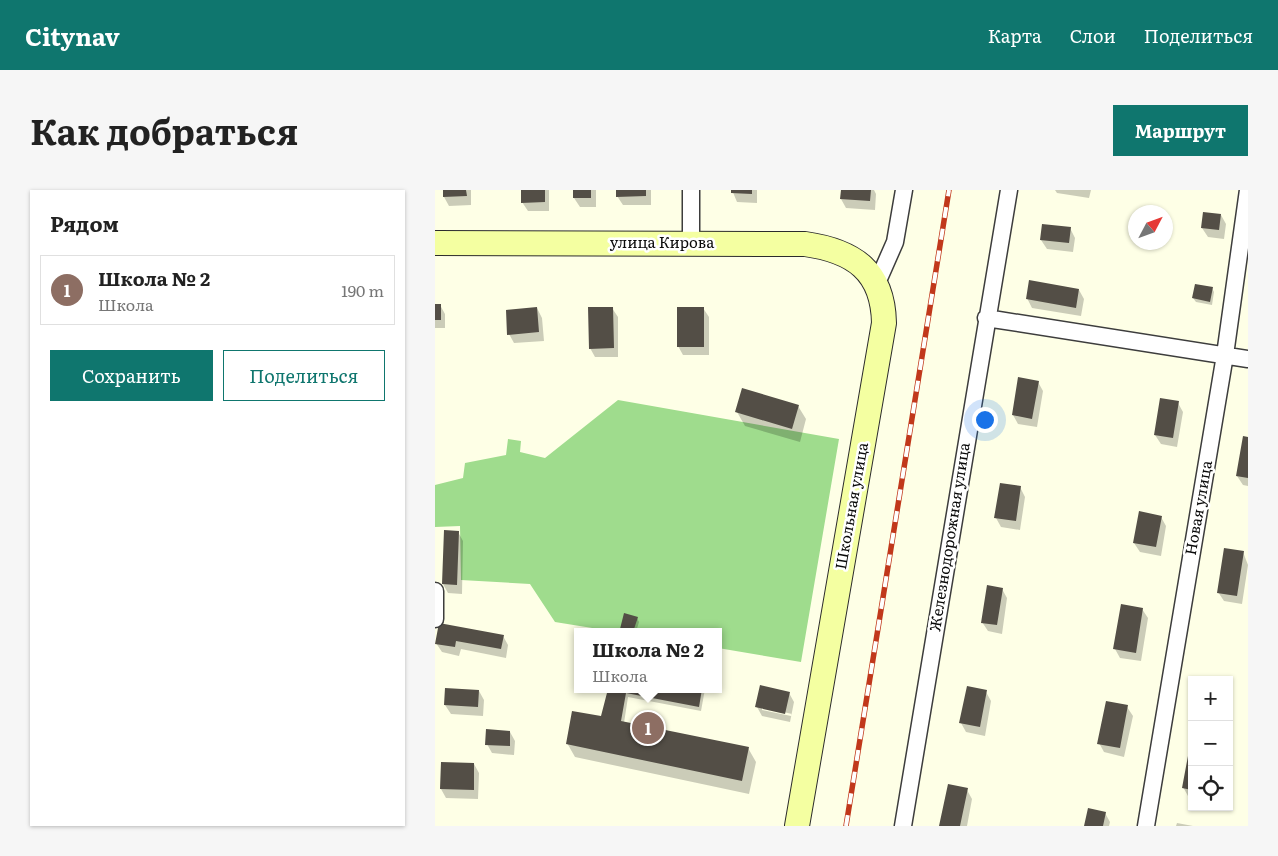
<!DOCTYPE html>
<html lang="ru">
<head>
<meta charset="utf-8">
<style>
	body { margin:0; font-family:Literata,serif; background:#f6f6f6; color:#222 }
	.controls { position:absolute; right:15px; bottom:15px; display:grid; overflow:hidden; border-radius:0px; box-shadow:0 1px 4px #0004 }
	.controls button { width:45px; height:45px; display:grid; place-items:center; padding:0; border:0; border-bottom:1px solid #e0e0e0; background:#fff; color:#222; font:25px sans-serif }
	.compass { position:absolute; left:693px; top:15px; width:45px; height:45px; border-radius:50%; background:#fff; box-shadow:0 1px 4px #0004; rotate:49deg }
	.you { position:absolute; left:549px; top:229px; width:18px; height:18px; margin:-12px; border:4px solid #fff; border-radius:50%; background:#1a73e8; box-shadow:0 0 0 8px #1a73e833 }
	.badge { display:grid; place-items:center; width:32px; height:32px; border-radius:50%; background:#0f766e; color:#fff; font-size:16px; font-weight:700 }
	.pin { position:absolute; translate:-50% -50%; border:2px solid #fff; box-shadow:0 1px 5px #0006 }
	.popup { position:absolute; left:139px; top:438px; width:148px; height:65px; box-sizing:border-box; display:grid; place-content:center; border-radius:0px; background:#fff; filter:drop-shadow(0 1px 4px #0005); font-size:16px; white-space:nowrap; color:#767676 }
	.popup b { font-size:19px; color:#222 }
	.popup::after { content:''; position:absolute; left:50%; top:100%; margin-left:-10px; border:10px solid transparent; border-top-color:#fff }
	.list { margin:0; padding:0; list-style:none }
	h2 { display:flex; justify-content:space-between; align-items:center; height:65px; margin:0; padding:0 20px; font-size:21px }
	h2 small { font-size:16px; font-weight:400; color:#767676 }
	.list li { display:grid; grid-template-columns:32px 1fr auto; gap:15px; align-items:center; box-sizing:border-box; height:70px; margin:0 10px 10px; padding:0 10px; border:1px solid #e0e0e0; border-radius:0px }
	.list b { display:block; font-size:19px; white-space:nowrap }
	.list p { margin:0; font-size:16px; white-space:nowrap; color:#767676 }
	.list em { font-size:16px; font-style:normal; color:#767676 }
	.actions { display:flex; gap:10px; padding:15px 20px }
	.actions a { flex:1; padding:11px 0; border:1px solid #0f766e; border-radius:0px; text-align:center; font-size:18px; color:#0f766e }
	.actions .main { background:#0f766e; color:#fff }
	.icon { flex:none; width:28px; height:28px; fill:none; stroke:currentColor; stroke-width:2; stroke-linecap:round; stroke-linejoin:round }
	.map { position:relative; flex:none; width:813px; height:636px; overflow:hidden; border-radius:0px }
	header { display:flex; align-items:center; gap:30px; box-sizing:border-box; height:70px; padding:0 25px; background:#0f766e; color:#fff }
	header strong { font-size:24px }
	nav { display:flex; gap:28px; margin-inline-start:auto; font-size:18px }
	.intro { display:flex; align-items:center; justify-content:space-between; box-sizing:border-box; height:120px; padding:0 30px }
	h1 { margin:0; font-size:35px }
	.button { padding:12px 22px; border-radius:0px; background:#0f766e; color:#fff; font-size:18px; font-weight:700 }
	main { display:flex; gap:30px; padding:0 30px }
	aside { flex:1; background:#fff; border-radius:0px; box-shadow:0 1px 4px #0004 }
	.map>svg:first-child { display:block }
	.forest { fill:#9fdc8d }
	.shadow { fill:#0003; fill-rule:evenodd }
	.building { fill:#534e46 }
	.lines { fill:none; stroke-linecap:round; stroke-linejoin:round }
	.minor-casing { stroke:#3d3d3d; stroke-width:19 }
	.secondary-casing { stroke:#2c2c2c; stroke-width:26 }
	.minor { stroke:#fff; stroke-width:16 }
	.secondary { stroke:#f4ffa1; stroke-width:24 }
	.rail-casing { stroke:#c1381b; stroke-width:5.5 }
	.rail { stroke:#fff; stroke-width:4; stroke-dasharray:11; stroke-linecap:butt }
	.labels { text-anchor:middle; stroke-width:5; stroke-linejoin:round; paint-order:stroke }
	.street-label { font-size:15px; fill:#0a0a0a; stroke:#fff }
</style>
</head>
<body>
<header>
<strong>Citynav</strong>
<nav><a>Карта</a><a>Слои</a><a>Поделиться</a></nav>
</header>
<div class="intro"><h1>Как добраться</h1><a class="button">Маршрут</a></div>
<main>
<aside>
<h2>Рядом<small></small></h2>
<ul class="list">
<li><span class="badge" style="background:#8d6e63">1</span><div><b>Школа № 2</b><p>Школа</p></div><em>190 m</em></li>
</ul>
<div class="actions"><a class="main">Сохранить</a><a>Поделиться</a></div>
</aside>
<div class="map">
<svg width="813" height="636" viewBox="0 0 813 636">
	<rect width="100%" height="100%" fill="#feffe6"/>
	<path class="forest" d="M 183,210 L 404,249 L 366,472 L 283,458 L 283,442 L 182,442 L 120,432 L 95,394 L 26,390 L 25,336 L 0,337 L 0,295 L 28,288 L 30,273 L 71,265 L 73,249 L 86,251 L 85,262 L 110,268 Z"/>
	<path class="shadow" d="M 9,0 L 36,0 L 36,15 L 14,16 L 9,7 Z
		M 87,0 L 114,0 L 114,21 L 93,21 L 87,12 Z
		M 139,0 L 161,0 L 161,17 L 145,17 L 139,8 Z
		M 182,0 L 216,0 L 216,15 L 188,15 L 182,6 Z
		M 297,0 L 322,0 L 322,13 L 302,12 Z
		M 407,0 L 439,0 L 441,4 L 440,20 L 411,18 L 406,9 Z
		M 620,0 L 656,0 L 654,8 L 622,3 Z
		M 786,25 L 791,34 L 789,49 L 773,47 L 767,38 Z
		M 635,38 L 640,48 L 638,62 L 612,59 L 606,50 Z
		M 777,98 L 779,102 L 777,115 L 761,112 L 758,108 Z
		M 644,100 L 649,109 L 646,126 L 597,118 L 592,108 Z
		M 0,115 L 5,115 L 10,124 L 10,138 L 0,138 Z
		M 102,118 L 107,128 L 109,151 L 79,153 L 74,144 Z
		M 177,118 L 183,127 L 183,167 L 160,167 L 155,158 Z
		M 268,118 L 274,127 L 274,165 L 248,165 L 243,156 Z
		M 603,192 L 608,201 L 602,237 L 583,234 L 578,225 Z
		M 743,213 L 748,222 L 742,257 L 726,254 L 720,245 Z
		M 363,216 L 371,229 L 365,252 L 310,236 L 302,222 Z
		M 813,248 L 813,296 L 808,295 L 802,286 Z
		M 585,297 L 590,307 L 585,340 L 566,337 L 561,328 Z
		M 726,327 L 731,336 L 726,366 L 705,362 L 699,353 Z
		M 23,342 L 28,351 L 27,404 L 13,403 L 8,394 Z
		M 808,362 L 813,375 L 807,414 L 789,411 L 783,402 Z
		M 567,399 L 572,408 L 567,444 L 553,441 L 547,432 Z
		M 707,419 L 713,428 L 706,471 L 685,468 L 680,459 Z
		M 202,428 L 204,432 L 201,442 L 188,442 L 186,439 Z
		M 5,434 L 68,446 L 73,455 L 71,468 L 26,459 L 24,466 L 7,462 L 1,453 Z
		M 174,499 L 270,499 L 266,521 L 193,507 L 189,533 L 313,558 L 321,572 L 314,604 L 140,567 L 132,553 L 168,528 Z
		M 44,501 L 49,510 L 48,526 L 16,524 L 10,515 Z
		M 551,502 L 556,511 L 550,546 L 531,542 L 526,533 Z
		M 354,503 L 359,512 L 355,532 L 327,526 L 322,517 ZM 327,517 L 357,524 L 356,526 L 327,520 Z
		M 692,517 L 698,526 L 689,567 L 669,562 L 664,553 Z
		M 794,531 L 797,537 L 794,553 Z
		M 75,542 L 80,551 L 79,565 L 57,563 L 52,554 Z
		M 757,552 L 757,607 L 753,606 L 748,597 Z
		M 39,574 L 44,583 L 43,609 L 11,608 L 6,599 Z
		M 532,600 L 537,609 L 532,636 L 506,636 Z
		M 670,623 L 675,632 L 674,636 L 651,636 Z
		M 742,633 L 758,636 L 741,636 Z"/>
	<path class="building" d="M 8,0 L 31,0 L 32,6 L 8,7 Z
		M 86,0 L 110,0 L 110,12 L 86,13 Z
		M 138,0 L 156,0 L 156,8 L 138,8 Z
		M 181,0 L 211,0 L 211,6 L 181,7 Z
		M 296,0 L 317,0 L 317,4 L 296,3 Z
		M 406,0 L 436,0 L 435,11 L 405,9 Z
		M 768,22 L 786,24 L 784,40 L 766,38 Z
		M 607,34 L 636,37 L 634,53 L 605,50 Z
		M 594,90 L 644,99 L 641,118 L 591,109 Z
		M 760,94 L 778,97 L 775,112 L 757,108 Z
		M 0,114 L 6,114 L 6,130 L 0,130 Z
		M 102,117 L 104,142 L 72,145 L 71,120 Z
		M 153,117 L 178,117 L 179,158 L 154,159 Z
		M 242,117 L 269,117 L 269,157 L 242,157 Z
		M 583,187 L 604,191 L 597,229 L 577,225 Z
		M 307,198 L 364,215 L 357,239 L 300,222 Z
		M 725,208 L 744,211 L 738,248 L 719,245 Z
		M 808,246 L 813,247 L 813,288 L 801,286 Z
		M 565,293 L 586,296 L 581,331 L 559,328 Z
		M 704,321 L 727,326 L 721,357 L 698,353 Z
		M 9,340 L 24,341 L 22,395 L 7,394 Z
		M 789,358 L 809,361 L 802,406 L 782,403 Z
		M 552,395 L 568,398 L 562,435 L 546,433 Z
		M 686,414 L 708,418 L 701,463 L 678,459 Z
		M 189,423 L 203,427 L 198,442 L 185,439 Z
		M 4,433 L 69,445 L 66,459 L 21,451 L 20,457 L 0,454 Z
		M 325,495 L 355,502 L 350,524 L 320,517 Z
		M 532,496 L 552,500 L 545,537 L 524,533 Z
		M 10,498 L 44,500 L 43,517 L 9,515 Z
		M 173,499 L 267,499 L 264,517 L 191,503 L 186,531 L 314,557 L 307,591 L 131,554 L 137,521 L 166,526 Z
		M 671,511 L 693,515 L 685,558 L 662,554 Z
		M 51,539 L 75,541 L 75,556 L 50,555 Z
		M 756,550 L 757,550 L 757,600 L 747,598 Z
		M 6,572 L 39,573 L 39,600 L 5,599 Z
		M 513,594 L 533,598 L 525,636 L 504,636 Z
		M 653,618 L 671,622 L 668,636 L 649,636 Z"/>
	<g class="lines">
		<defs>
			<path id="minor" d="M 256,0 L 256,52
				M 442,93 L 460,52 L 469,0
				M 551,128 L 813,169
				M 0,401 L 0,429
				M 468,636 L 574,0
				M 711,636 L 790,165 L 813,0"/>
			<path id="secondary" d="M 0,53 L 370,54 C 419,61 448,81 449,133 L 362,636"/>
		</defs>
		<use href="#minor" class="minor-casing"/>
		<use href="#secondary" class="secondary-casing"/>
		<use href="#minor" class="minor"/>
		<use href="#secondary" class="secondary"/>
		<defs>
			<path id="rail" d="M 411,636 L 514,0"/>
		</defs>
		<use href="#rail" class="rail-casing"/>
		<use href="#rail" class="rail"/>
	</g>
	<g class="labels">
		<g class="street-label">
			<text x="227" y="58">улица Кирова</text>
			<text transform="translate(417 316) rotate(-80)" y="5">Школьная улица</text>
			<text transform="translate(764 318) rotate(-80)" y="5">Новая улица</text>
			<text transform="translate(515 347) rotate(-81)" y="5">Железнодорожная улица</text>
		</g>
	</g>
</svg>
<div class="controls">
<button>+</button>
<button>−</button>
<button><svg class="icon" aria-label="locate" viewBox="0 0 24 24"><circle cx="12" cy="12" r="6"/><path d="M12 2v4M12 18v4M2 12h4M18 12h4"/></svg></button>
</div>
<svg class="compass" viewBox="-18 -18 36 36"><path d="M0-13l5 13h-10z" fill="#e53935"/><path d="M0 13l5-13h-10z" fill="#767676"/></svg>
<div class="you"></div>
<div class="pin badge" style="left:213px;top:538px;background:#8d6e63">1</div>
<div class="popup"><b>Школа № 2</b>Школа</div>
</div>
</main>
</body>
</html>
